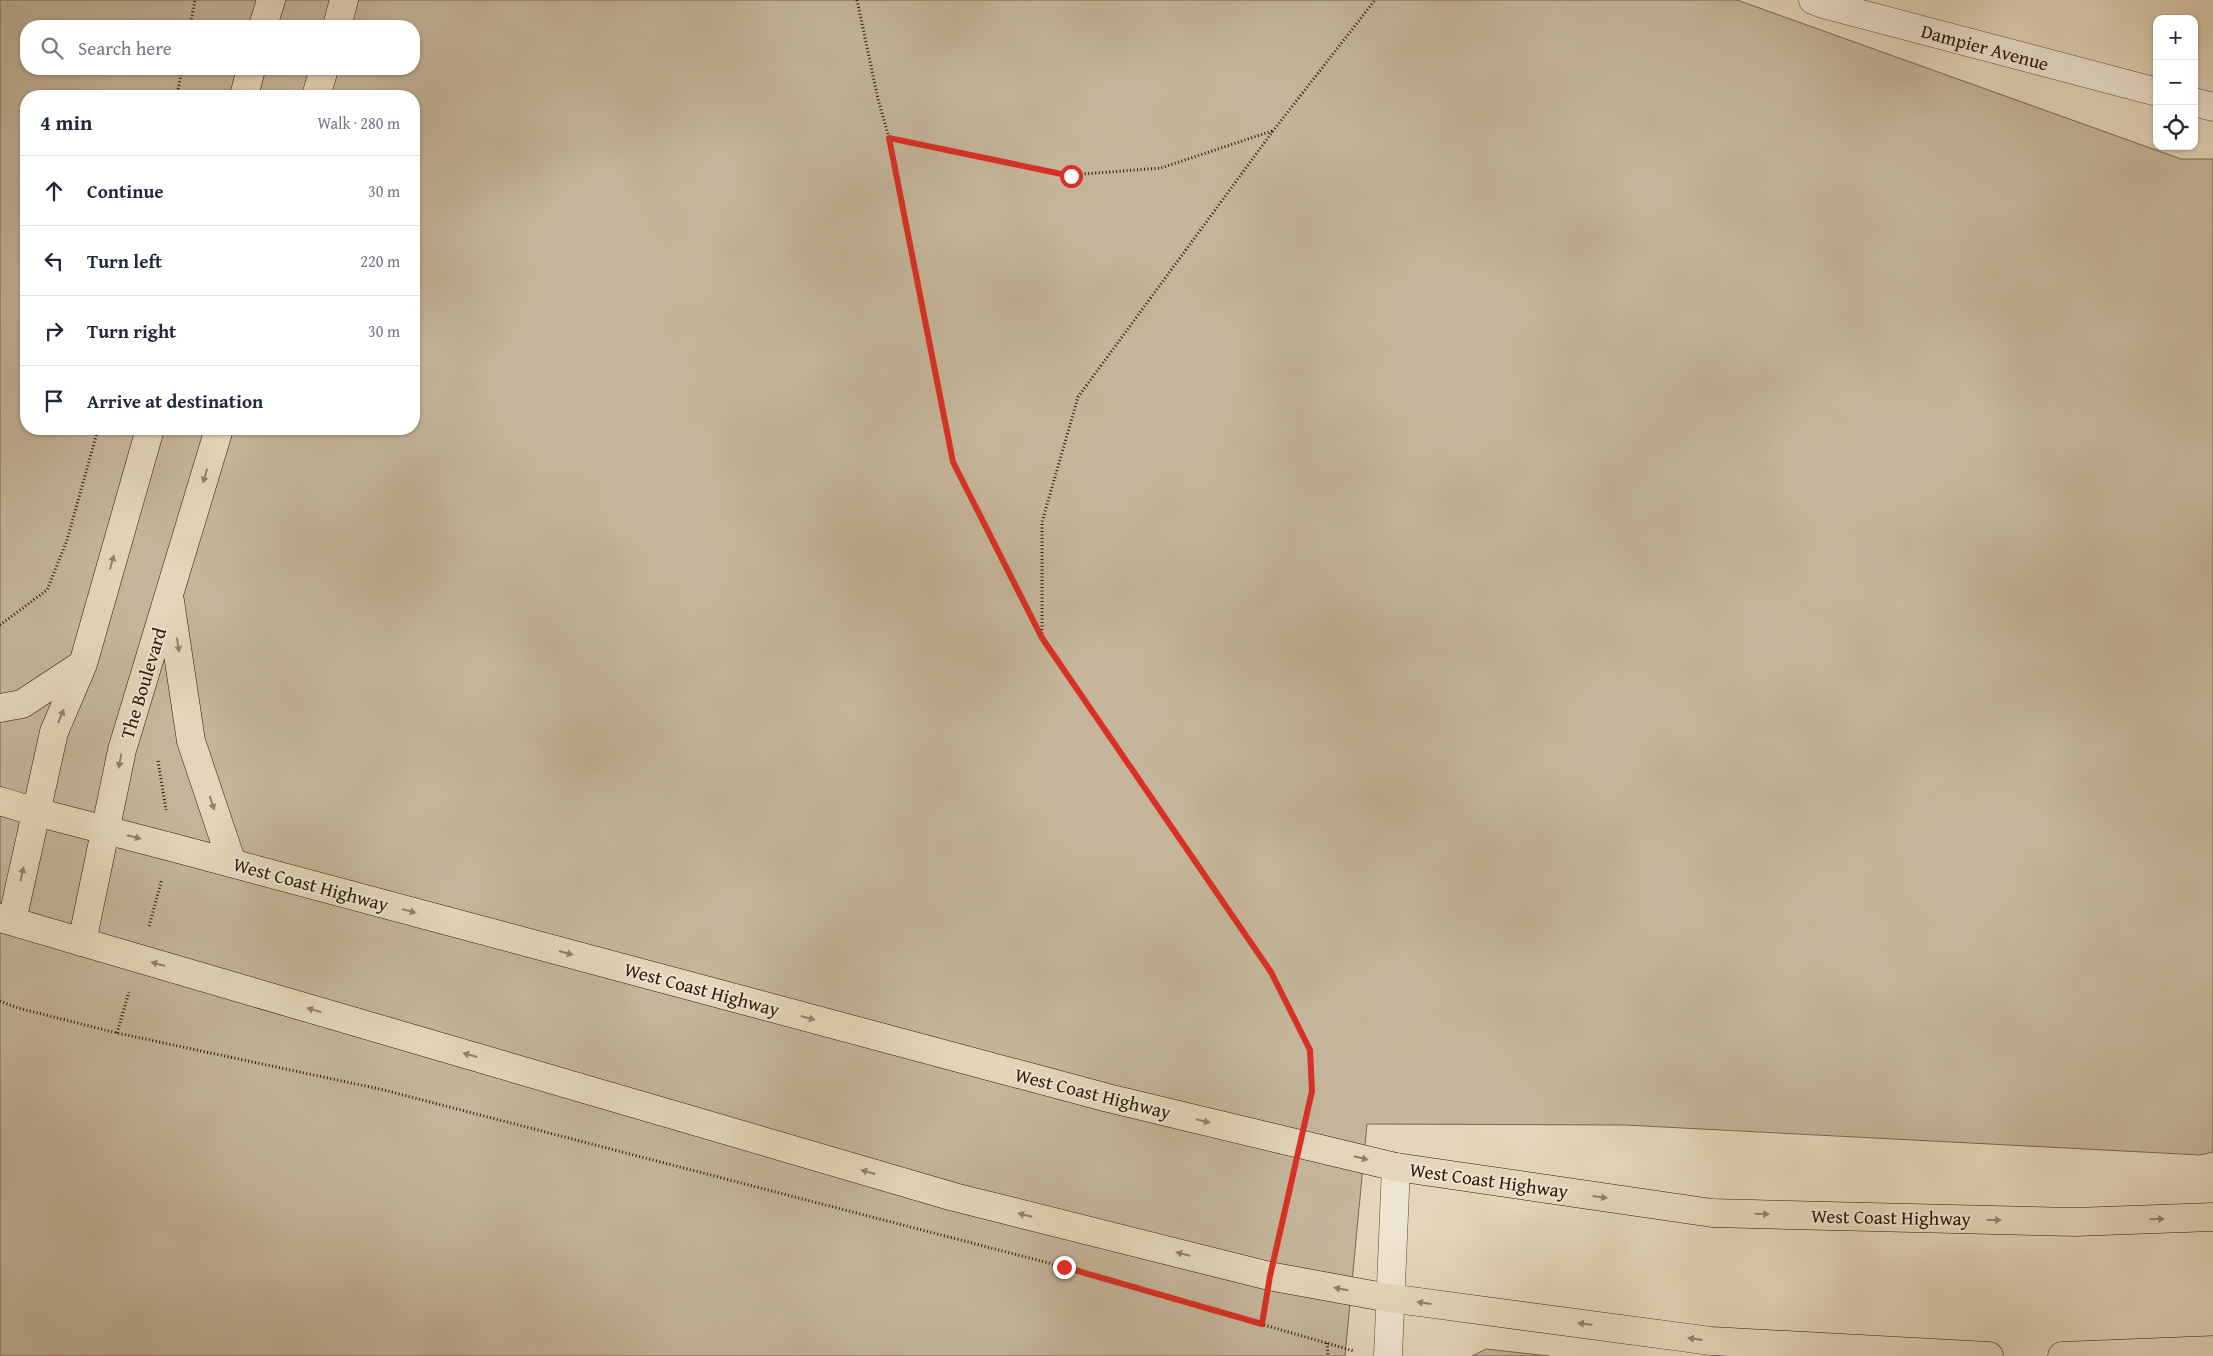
<!DOCTYPE html>
<html lang="en">
<head>
<meta charset="utf-8">
<style>
	body { margin:0; font-family:"Gentium Book Plus",serif; background:#f2f2f3; color:#1f2937 }
	.controls { position:absolute; right:15px; top:15px; display:grid; overflow:hidden; border-radius:10px; box-shadow:0 1px 4px #0004 }
	.controls button { width:45px; height:45px; display:grid; place-items:center; padding:0; border:0; border-bottom:1px solid #e0e1e3; background:#fff; color:#1f2937; font:25px sans-serif }
	.stop { position:absolute; width:15px; height:15px; margin:-11px; border:4px solid #d93025; border-radius:50%; background:#fff }
	.stop.end { background:#d93025; border-color:#fff; box-shadow:0 1px 5px #0008 }
	.list { margin:0; padding:0; list-style:none }
	h2 { display:flex; justify-content:space-between; align-items:center; height:65px; margin:0; padding:0 20px; font-size:21px }
	h2 small { font-size:16px; font-weight:400; color:#747a83 }
	.list li { display:grid; grid-template-columns:32px 1fr auto; gap:15px; align-items:center; box-sizing:border-box; height:70px; padding:0 20px; border-top:1px solid #e0e1e3 }
	.list b { display:block; font-size:19px; white-space:nowrap }
	.list em { font-size:16px; font-style:normal; color:#747a83 }
	.icon { flex:none; width:28px; height:28px; fill:none; stroke:currentColor; stroke-width:2; stroke-linecap:round; stroke-linejoin:round }
	.map { position:relative; flex:none; width:2213px; height:1356px; overflow:hidden }
	.search { position:absolute; background:#fff; box-shadow:0 1px 4px #0004; left:20px; top:20px; width:400px; height:55px; display:flex; align-items:center; gap:12px; box-sizing:border-box; padding:0 18px; border-radius:20px; color:#747a83; font-size:19px }
	.panel { position:absolute; background:#fff; box-shadow:0 1px 4px #0004; left:20px; top:90px; width:400px; height:345px; border-radius:20px }
	.map>svg:first-child { display:block }
	.green { fill:#c5b69b; stroke:#78684f; fill-rule:evenodd }
	.lines { fill:none; stroke-linecap:round; stroke-linejoin:round }
	.minor-casing { stroke:#5a4831; stroke-width:29 }
	.major-casing { stroke:#2c1903; stroke-width:29 }
	.highway-casing { stroke:#2c1903; stroke-width:29 }
	.path { stroke:#2c1903; stroke-width:3; stroke-dasharray:1 2.5; stroke-linecap:butt }
	.minor { stroke:#ede4d2; stroke-width:28 }
	.major { stroke:#e4d6ba; stroke-width:28 }
	.highway { stroke:#e4d6ba; stroke-width:28 }
	.oneway { fill:#918168 }
	.route { stroke:#d93025; stroke-width:6 }
	.labels { text-anchor:middle; stroke-width:4; stroke-linejoin:round; paint-order:stroke }
	.street-label { font-size:19px; fill:#2c1903; stroke:#ede4d2 }
</style>
</head>
<body>
<div class="map">
<svg width="2213" height="1356" viewBox="0 0 2213 1356">
	<rect width="100%" height="100%" fill="#e4d6ba"/>
	<filter id="stains"><feTurbulence type="fractalNoise" baseFrequency=".004" numOctaves="4"/><feColorMatrix values="0 0 0 0 .2 0 0 0 0 .09 0 0 0 0 .02 0 0 0 .5 -.17"/></filter>
	<radialGradient id="worn" r=".72"><stop offset=".6" stop-color="#630" stop-opacity="0"/><stop offset="1" stop-color="#630" stop-opacity=".3"/></radialGradient>
	<path class="green" d="M 0,0 L 1737,0 L 2181,159 L 2213,159 L 2213,1152 L 2200,1155 L 1625,1125 L 1367,1124 L 1345,1356 L 0,1356 ZM 26,26 L 414,26 L 414,69 L 26,69 ZM 26,96 L 414,96 L 414,429 L 26,429 Z
		M 1486,1349 L 1549,1356 L 1472,1356 Z"/>
	<g class="lines">
		<defs>
			<path id="minor" d="M 1813,0 L 1823,4 L 2157,92
				M 2194,102 L 2213,107
				M 1388,1356 L 1396,1167"/>
			<path id="major" d="M 263,26 L 271,0
				M 337,26 L 344,0
				M 244,96 L 251,69
				M 316,96 L 324,69
				M 170,601 L 191,741 L 232,863
				M 0,708 L 22,704 L 83,664
				M 12,921 L 54,732 L 83,664 L 150,429
				M 82,942 L 122,750 L 219,429"/>
			<path id="highway" d="M 0,801 L 36,812 L 171,847 L 1108,1098 L 1396,1167 L 1712,1213 L 2075,1222 L 2213,1217
				M 0,918 L 954,1197 L 1269,1276 L 1389,1298 L 1711,1341 L 1989,1356
				M 2062,1356 L 2213,1350"/>
		</defs>
		<use href="#minor" class="minor-casing"/>
		<use href="#major" class="major-casing"/>
		<use href="#highway" class="highway-casing"/>
		<path class="path" d="M 857,0 L 878,99 L 889,138 L 953,462 L 1042,638 L 1271,972 L 1310,1051 L 1312,1091 L 1307,1111
			M 190,26 L 195,0
			M 177,96 L 182,69
			M 889,138 L 1071,175 L 1161,168 L 1272,131
			M 0,625 L 47,590 L 67,540 L 98,429
			M 1042,637 L 1042,522 L 1078,397 L 1273,131 L 1375,0
			M 158,761 L 166,810
			M 149,926 L 162,879
			M 0,1001 L 18,1008 L 117,1033 L 384,1090 L 1064,1267 L 1354,1351
			M 117,1033 L 129,992
			M 1277,1242 L 1293,1178
			M 1262,1324 L 1264,1310
			M 1327,1343 L 1328,1356"/>
		<use href="#minor" class="minor"/>
		<use href="#major" class="major"/>
		<use href="#highway" class="highway"/>
	</g>
	<defs><path id="oneway-solid" d="M-6-.8H1V-3.2L6.5 0L1 3.2V.8H-6Z" transform="scale(1.25)"/></defs>
	<g class="oneway">
		<use href="#oneway-solid" transform="translate(205 476) rotate(106)"/>
		<use href="#oneway-solid" transform="translate(112 562) rotate(-74)"/>
		<use href="#oneway-solid" transform="translate(178 645) rotate(81)"/>
		<use href="#oneway-solid" transform="translate(61 716) rotate(-67)"/>
		<use href="#oneway-solid" transform="translate(120 761) rotate(101)"/>
		<use href="#oneway-solid" transform="translate(212 803) rotate(72)"/>
		<use href="#oneway-solid" transform="translate(134 837) rotate(14)"/>
		<use href="#oneway-solid" transform="translate(22 874) rotate(-78)"/>
		<use href="#oneway-solid" transform="translate(409 911) rotate(15)"/>
		<use href="#oneway-solid" transform="translate(566 953) rotate(15)"/>
		<use href="#oneway-solid" transform="translate(158 964) rotate(-165)"/>
		<use href="#oneway-solid" transform="translate(314 1010) rotate(-164)"/>
		<use href="#oneway-solid" transform="translate(808 1018) rotate(15)"/>
		<use href="#oneway-solid" transform="translate(470 1055) rotate(-164)"/>
		<use href="#oneway-solid" transform="translate(1203 1121) rotate(13)"/>
		<use href="#oneway-solid" transform="translate(1361 1158) rotate(14)"/>
		<use href="#oneway-solid" transform="translate(868 1172) rotate(-164)"/>
		<use href="#oneway-solid" transform="translate(1600 1197) rotate(8)"/>
		<use href="#oneway-solid" transform="translate(1762 1214) rotate(1)"/>
		<use href="#oneway-solid" transform="translate(1025 1215) rotate(-166)"/>
		<use href="#oneway-solid" transform="translate(2157 1219) rotate(-2)"/>
		<use href="#oneway-solid" transform="translate(1994 1220) rotate(1)"/>
		<use href="#oneway-solid" transform="translate(1183 1254) rotate(-166)"/>
		<use href="#oneway-solid" transform="translate(1341 1289) rotate(-170)"/>
		<use href="#oneway-solid" transform="translate(1424 1303) rotate(-172)"/>
		<use href="#oneway-solid" transform="translate(1585 1324) rotate(-172)"/>
		<use href="#oneway-solid" transform="translate(1695 1339) rotate(-172)"/>
	</g>
	<g class="lines">
		<path class="route" d="M 1064,1267 L 1262,1324 L 1270,1276 L 1312,1091 L 1310,1050 L 1271,972 L 1042,638 L 953,462 L 889,138 L 1071,176"/>
	</g>
	<g class="labels">
		<g class="street-label">
			<text transform="translate(1985 47) rotate(15)" y="7">Dampier Avenue</text>
			<text transform="translate(143 683) rotate(-73)" y="7">The Boulevard</text>
			<text transform="translate(311 884) rotate(15)" y="7">West Coast Highway</text>
			<text transform="translate(702 989) rotate(15)" y="7">West Coast Highway</text>
			<text transform="translate(1093 1093) rotate(14)" y="7">West Coast Highway</text>
			<text transform="translate(1489 1180) rotate(8)" y="7">West Coast Highway</text>
			<text transform="translate(1891 1217) rotate(1)" y="7">West Coast Highway</text>
		</g>
	</g>
	<rect width="100%" height="100%" filter="url(#stains)"/>
	<rect width="100%" height="100%" fill="url(#worn)"/>
</svg>
<div class="controls">
<button>+</button>
<button>−</button>
<button><svg class="icon" aria-label="locate" viewBox="0 0 24 24"><circle cx="12" cy="12" r="6"/><path d="M12 2v4M12 18v4M2 12h4M18 12h4"/></svg></button>
</div>
<div class="stop" style="left:1071px;top:176px"></div>
<div class="stop end" style="left:1064px;top:1267px"></div>
<div class="search"><svg class="icon" aria-label="search" viewBox="0 0 24 24"><circle cx="10" cy="10" r="6"/><path d="M15 15l6 6"/></svg>Search here</div>
<section class="panel">
<h2>4 min<small>Walk · 280 m</small></h2>
<ul class="list">
<li><svg class="icon" aria-label="ahead" viewBox="0 0 24 24"><path d="M12 20V5M6 11l6-6 6 6"/></svg><div><b>Continue</b></div><em>30 m</em></li>
<li><svg class="icon" aria-label="left" viewBox="0 0 24 24"><path d="M17 20v-9H6M10 6l-5 5 5 5"/></svg><div><b>Turn left</b></div><em>220 m</em></li>
<li><svg class="icon" aria-label="right" viewBox="0 0 24 24"><path d="M7 20v-9h11M14 6l5 5-5 5"/></svg><div><b>Turn right</b></div><em>30 m</em></li>
<li><svg class="icon" aria-label="arrive" viewBox="0 0 24 24"><path d="M6 21V4h12l-3 4 3 4H6"/></svg><div><b>Arrive at destination</b></div></li>
</ul>
</section>
</div>
</body>
</html>
